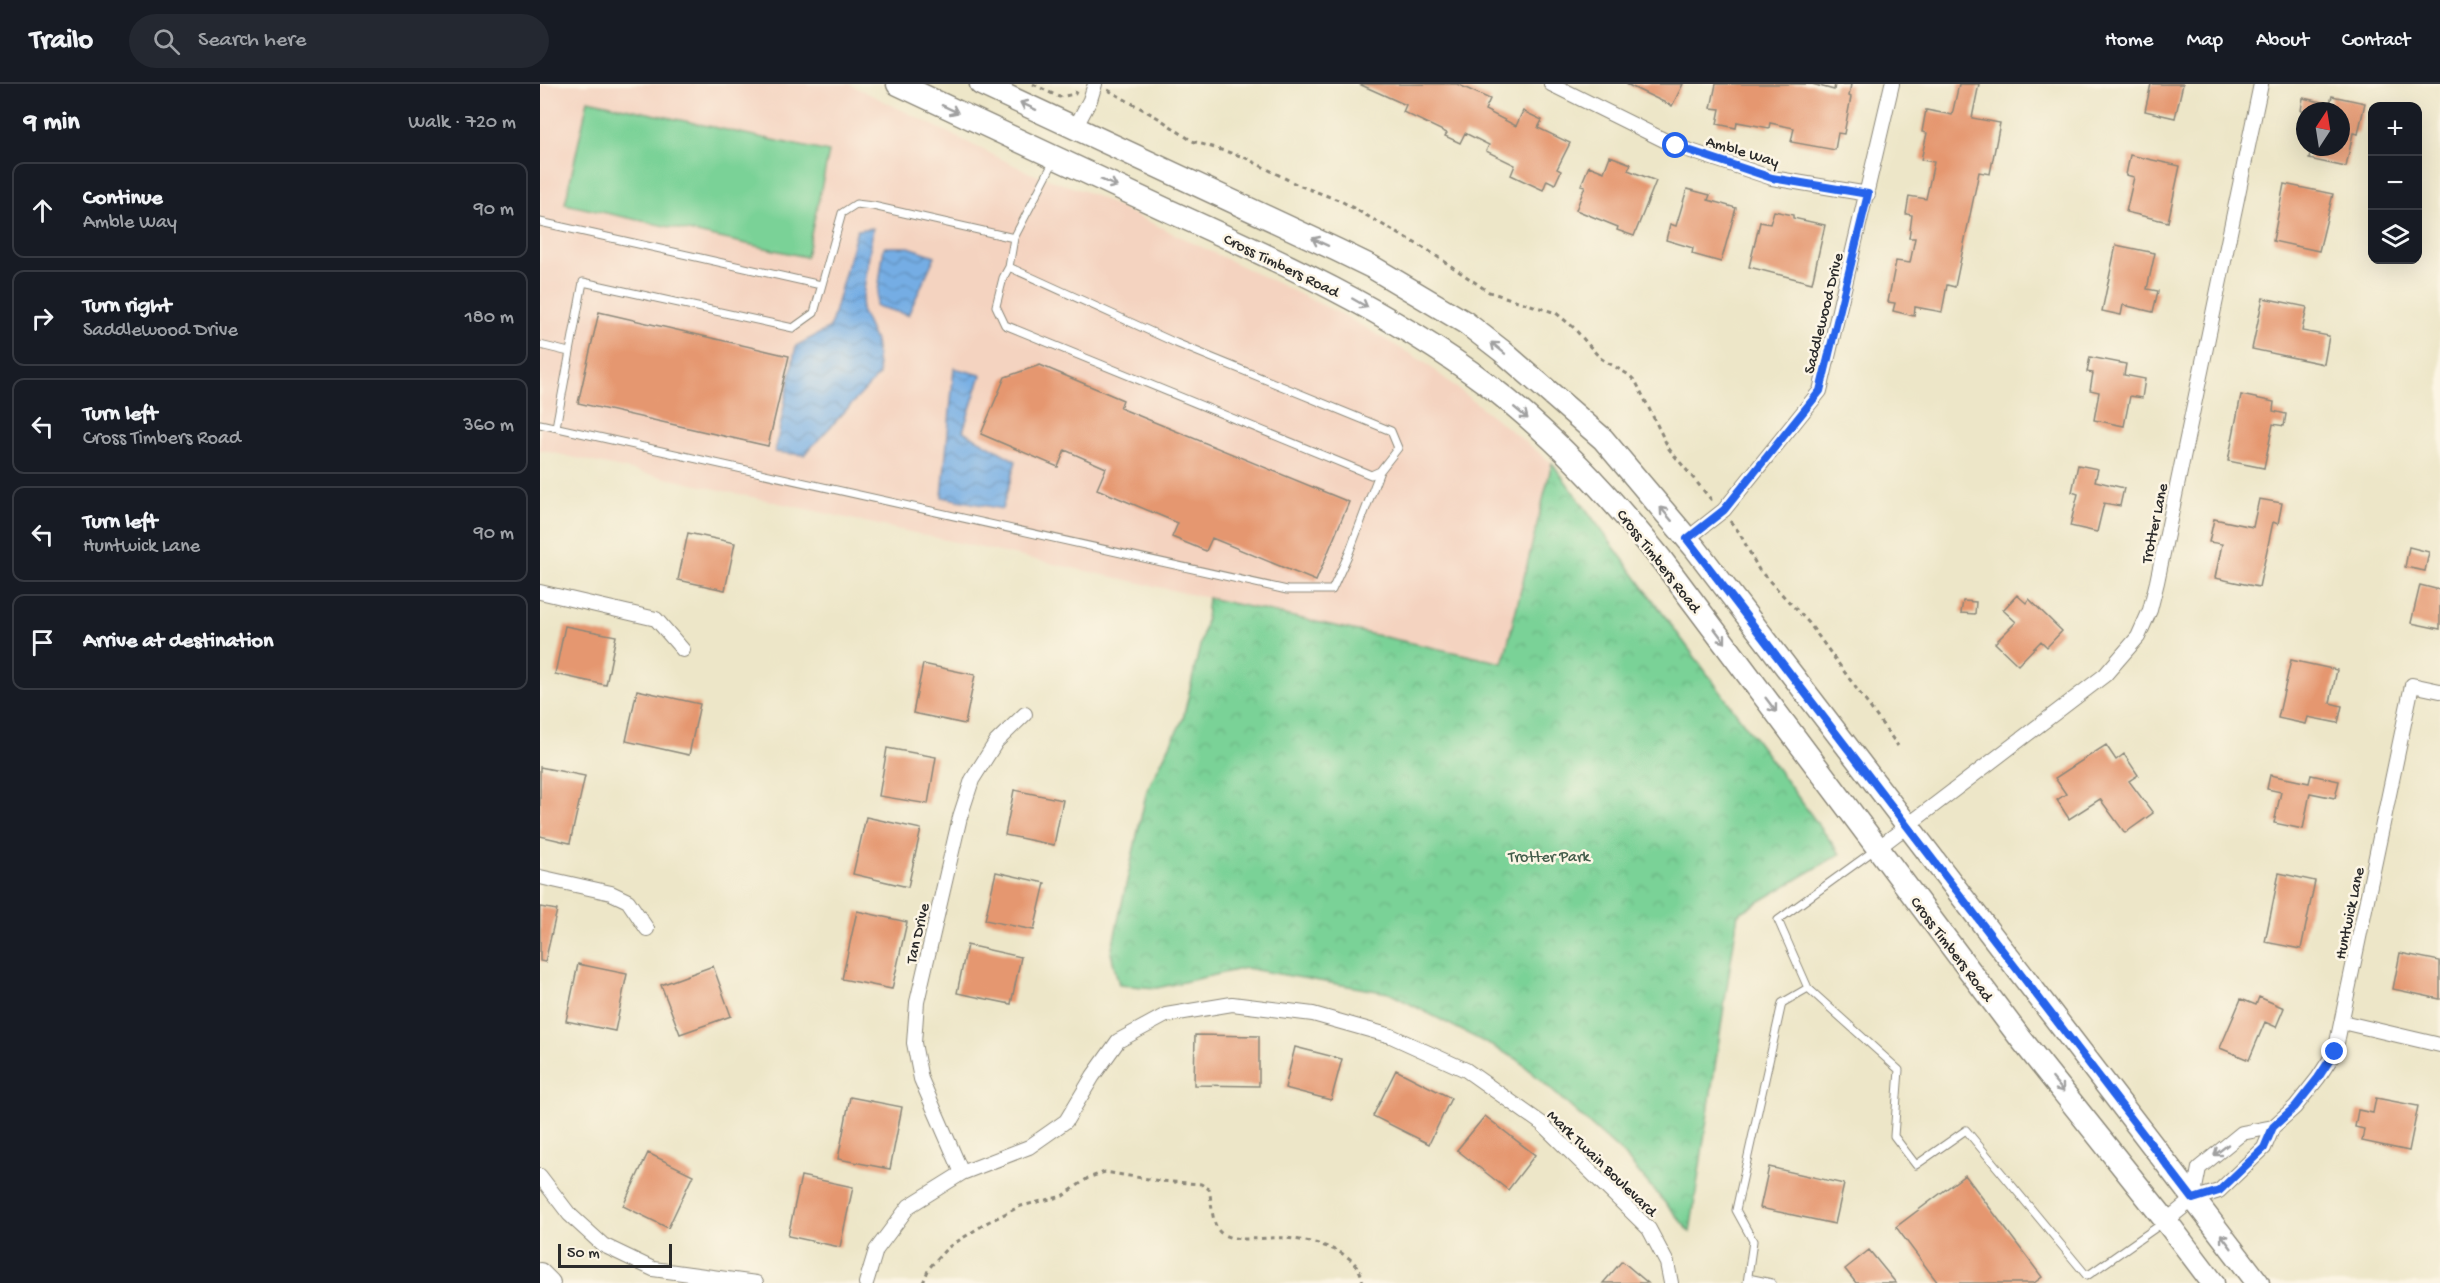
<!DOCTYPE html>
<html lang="en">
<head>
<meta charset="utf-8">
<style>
	body { margin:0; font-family:"Gochi Hand",sans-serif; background:#242831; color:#f1f3f6 }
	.controls { position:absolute; right:18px; top:18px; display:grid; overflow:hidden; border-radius:12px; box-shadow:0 6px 24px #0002 }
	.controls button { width:54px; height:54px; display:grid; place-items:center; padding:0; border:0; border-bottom:2px solid #363941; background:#171b24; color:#f1f3f6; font:30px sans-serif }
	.compass { position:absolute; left:1756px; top:18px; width:54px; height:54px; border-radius:50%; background:#171b24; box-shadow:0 6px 24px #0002; rotate:12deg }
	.scale { position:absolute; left:18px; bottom:15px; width:114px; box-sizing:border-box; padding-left:6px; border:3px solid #2b2b2b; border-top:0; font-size:16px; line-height:21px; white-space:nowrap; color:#2b2b2b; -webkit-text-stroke:4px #fcf5e5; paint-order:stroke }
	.stop { position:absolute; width:18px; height:18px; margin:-14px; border:4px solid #2563eb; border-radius:50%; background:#fff }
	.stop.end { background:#2563eb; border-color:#fff; box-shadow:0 2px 6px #0008 }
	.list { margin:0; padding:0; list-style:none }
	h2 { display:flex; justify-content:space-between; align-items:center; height:78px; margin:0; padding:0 24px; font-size:26px }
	h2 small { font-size:20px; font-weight:400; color:#9ea1a6 }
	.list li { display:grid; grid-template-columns:39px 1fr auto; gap:18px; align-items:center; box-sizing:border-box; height:96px; margin:0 12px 12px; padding:0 12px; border:2px solid #363941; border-radius:12px }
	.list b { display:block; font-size:22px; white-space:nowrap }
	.list p { margin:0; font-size:20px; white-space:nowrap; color:#9ea1a6 }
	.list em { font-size:20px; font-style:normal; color:#9ea1a6 }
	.icon { flex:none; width:33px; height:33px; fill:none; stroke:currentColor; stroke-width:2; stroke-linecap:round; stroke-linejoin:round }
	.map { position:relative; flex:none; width:1900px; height:1199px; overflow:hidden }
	header { display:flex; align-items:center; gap:36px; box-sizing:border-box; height:84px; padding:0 30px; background:#171b24; border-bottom:2px solid #363941 }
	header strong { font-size:28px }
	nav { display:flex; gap:33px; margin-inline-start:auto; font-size:21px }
	.search { width:420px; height:54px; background:#242831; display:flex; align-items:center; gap:15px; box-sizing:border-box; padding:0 21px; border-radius:33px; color:#9ea1a6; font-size:22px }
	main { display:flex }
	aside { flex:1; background:#171b24 }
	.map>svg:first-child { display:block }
	.built { fill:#f4d3c0 }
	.park { fill:url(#park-crowns); stroke:#527e61; stroke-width:1.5 }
	.garden { fill:#7ad297; stroke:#527e61; stroke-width:1.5 }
	.water { fill:url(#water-waves); stroke:#506c88; stroke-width:1.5 }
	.building { fill:#e59770 }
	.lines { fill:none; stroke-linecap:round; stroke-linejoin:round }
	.lane-casing { stroke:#8c887a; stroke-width:9 }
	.street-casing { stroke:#8c887a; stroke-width:16 }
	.secondary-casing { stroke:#8c887a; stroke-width:22 }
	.primary-casing { stroke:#8c887a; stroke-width:25 }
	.path { stroke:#8c887a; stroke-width:3; stroke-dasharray:4.5 4.5; stroke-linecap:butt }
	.lane { stroke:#fff; stroke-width:7 }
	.street { stroke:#fff; stroke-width:14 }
	.secondary { stroke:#fff; stroke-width:20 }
	.primary { stroke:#fff; stroke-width:22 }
	.oneway { stroke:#a0a0a0 }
	.route { stroke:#2563eb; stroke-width:8 }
	.labels { text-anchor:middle; stroke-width:5; stroke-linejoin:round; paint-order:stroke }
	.street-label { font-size:16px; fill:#2b2b2b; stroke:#fcf5e5 }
	.park-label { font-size:16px; fill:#435d4b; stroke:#fcf5e5 }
</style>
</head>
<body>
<header>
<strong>Trailo</strong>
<div class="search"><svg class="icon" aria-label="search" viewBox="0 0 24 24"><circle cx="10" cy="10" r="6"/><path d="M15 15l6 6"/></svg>Search here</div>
<nav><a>Home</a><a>Map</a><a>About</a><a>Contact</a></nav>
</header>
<main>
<aside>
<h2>9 min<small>Walk · 720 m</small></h2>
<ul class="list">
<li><svg class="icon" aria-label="ahead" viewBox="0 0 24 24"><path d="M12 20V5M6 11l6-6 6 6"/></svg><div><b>Continue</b><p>Amble Way</p></div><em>90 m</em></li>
<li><svg class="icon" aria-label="right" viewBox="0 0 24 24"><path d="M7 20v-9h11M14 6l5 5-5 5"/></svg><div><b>Turn right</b><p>Saddlewood Drive</p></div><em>180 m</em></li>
<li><svg class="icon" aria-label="left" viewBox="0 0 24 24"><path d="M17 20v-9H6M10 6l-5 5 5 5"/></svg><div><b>Turn left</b><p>Cross Timbers Road</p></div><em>360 m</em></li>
<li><svg class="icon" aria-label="left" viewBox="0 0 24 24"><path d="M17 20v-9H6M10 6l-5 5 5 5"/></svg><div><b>Turn left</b><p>Huntwick Lane</p></div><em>90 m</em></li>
<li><svg class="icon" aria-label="arrive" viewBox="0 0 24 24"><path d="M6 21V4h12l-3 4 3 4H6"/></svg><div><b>Arrive at destination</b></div></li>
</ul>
</aside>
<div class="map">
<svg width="1900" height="1199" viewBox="0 0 1900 1199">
	<defs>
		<pattern id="park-crowns" width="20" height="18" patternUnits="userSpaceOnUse" patternTransform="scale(1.5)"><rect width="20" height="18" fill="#7ad297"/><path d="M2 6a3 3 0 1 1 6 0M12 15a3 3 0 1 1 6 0" fill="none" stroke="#6ab482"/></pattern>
		<pattern id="water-waves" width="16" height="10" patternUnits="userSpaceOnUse" patternTransform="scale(1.5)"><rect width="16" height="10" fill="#75ade4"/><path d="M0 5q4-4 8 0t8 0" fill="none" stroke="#608db9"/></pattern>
	</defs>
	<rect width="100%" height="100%" fill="#fcf5e5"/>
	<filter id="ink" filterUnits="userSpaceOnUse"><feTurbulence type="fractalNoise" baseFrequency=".0167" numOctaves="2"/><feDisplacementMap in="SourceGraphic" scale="12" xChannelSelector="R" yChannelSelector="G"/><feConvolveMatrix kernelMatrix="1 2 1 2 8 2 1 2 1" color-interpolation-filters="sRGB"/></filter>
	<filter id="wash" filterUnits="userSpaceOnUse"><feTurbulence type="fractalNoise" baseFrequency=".008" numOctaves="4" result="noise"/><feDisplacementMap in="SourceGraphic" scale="24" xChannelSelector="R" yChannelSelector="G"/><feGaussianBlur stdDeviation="1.35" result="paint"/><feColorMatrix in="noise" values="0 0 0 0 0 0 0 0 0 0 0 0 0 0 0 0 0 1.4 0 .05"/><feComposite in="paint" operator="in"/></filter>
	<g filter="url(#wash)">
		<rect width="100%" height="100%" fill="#ede6c8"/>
		<path class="built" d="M 0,0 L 309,0 L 490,89 L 547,108 L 805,232 L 884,278 L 1012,379 L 986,493 L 970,581 L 0,366 Z"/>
		<path class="park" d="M 1012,379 L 1300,770 L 1198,830 L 1150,1148 L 1083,1070 L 977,975 L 849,909 L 705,884 L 617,904 L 579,901 L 571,869 L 607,706 L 643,635 L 666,536 L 668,514 L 963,579 Z"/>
		<path class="garden" d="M 48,16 L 289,68 L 266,173 L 25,120 Z"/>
		<path class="water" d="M 333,144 L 321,226 L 335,257 L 339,291 L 264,371 L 235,368 L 256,262 L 290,244 L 317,146 Z
			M 344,163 L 369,163 L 395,172 L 368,231 L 336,222 Z
			M 414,284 L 441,291 L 423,347 L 476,377 L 462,425 L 402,413 Z"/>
		<g id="blocks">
			<path class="building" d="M 819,0 L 917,0 L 950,15 L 945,26 L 976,42 L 983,27 L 1002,36 L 998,44 L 1030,59 L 1017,85 L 1021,87 L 1015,100 L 1007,96 L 1003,106 L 971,91 L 975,81 L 946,67 L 949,61 L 925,49 L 920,59 L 905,52 L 907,49 L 863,28 L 866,21 Z
				M 1086,0 L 1143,0 L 1132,22 Z
				M 1176,0 L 1272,0 L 1294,6 L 1295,0 L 1311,0 L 1309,12 L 1311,13 L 1304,50 L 1298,49 L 1295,66 L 1251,58 L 1254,44 L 1230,39 L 1229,44 L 1197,38 L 1196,44 L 1177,40 L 1180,25 L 1171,24 Z
				M 1419,0 L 1439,0 L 1432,34 L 1460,39 L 1450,90 L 1439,88 L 1415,203 L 1407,201 L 1402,228 L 1375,223 L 1374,232 L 1353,227 L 1355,219 L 1348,218 L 1356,177 L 1370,179 L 1375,154 L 1369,154 L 1372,131 L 1366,130 L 1369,112 L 1386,115 L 1394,78 L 1381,76 L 1387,49 L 1382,48 L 1386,26 L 1412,31 Z
				M 1611,0 L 1643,0 L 1635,34 L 1605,27 Z
				M 1792,12 L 1825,19 L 1818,50 L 1813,49 L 1806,83 L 1769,75 L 1771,63 L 1801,63 L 1801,27 L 1761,27 L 1763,14 L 1790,20 Z
				M 1590,71 L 1640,82 L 1628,138 L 1586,128 L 1594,93 L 1586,91 Z
				M 1070,72 L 1091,80 L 1088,86 L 1116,97 L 1094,152 L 1077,146 L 1078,143 L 1036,126 L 1045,102 L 1041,101 L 1049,82 L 1064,88 Z
				M 1744,100 L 1793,110 L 1779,167 L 1733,157 Z
				M 1147,105 L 1170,111 L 1168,116 L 1196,124 L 1181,178 L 1152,170 L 1153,164 L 1126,156 L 1130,140 L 1136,142 Z
				M 1234,127 L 1253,131 L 1253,134 L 1285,141 L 1272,199 L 1209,183 L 1220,138 L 1230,140 Z
				M 1576,161 L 1615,169 L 1607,205 L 1618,207 L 1613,228 L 1583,221 L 1581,231 L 1562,227 Z
				M 1723,214 L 1767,223 L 1762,247 L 1789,252 L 1784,280 L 1712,265 Z
				M 59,228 L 249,272 L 228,362 L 38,319 Z
				M 1550,273 L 1586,280 L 1584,291 L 1605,295 L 1602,314 L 1590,312 L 1584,342 L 1554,336 L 1559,308 L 1550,306 L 1553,289 L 1547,288 Z
				M 500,281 L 583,316 L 580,324 L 809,418 L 776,497 L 672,454 L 666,467 L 632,453 L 638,439 L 557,405 L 566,384 L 525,366 L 518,383 L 441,350 L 465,293 Z
				M 1701,311 L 1734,318 L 1733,327 L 1746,330 L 1744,342 L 1733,340 L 1724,384 L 1688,377 Z
				M 1538,381 L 1558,385 L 1555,397 L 1584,404 L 1580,422 L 1564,419 L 1557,448 L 1530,442 L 1538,410 L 1532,408 Z
				M 1719,415 L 1742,419 L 1738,440 L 1733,438 L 1719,503 L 1675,494 L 1682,460 L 1669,458 L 1674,435 L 1713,443 Z
				M 148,449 L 195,459 L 185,506 L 138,496 Z
				M 1869,463 L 1889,468 L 1885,487 L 1865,483 Z
				M 1880,501 L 1900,506 L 1900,545 L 1871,539 Z
				M 1477,511 L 1486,519 L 1489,515 L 1522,547 L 1507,563 L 1501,557 L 1478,581 L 1455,559 L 1476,538 L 1463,526 Z
				M 1423,517 L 1436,518 L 1435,530 L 1421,529 Z
				M 25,542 L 76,552 L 66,601 L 15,590 Z
				M 1751,576 L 1797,586 L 1790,619 L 1802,622 L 1798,639 L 1768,633 L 1766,640 L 1738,634 Z
				M 383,580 L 435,591 L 425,640 L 373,629 Z
				M 97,606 L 160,620 L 149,671 L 86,657 Z
				M 1566,661 L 1576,676 L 1584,670 L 1598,691 L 1589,697 L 1613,729 L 1585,749 L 1560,715 L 1529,735 L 1517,716 L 1526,710 L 1515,694 Z
				M 347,664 L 396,673 L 388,720 L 339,712 Z
				M 0,683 L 45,692 L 30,759 L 0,752 Z
				M 1730,691 L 1769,699 L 1771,691 L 1799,697 L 1795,714 L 1770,709 L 1763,745 L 1734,739 L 1741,708 L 1727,705 Z
				M 474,706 L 523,716 L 514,761 L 465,751 Z
				M 326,733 L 381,745 L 368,803 L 313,790 Z
				M 456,788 L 505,799 L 494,846 L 445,836 Z
				M 1739,789 L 1775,797 L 1761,865 L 1725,858 Z
				M 0,823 L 17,826 L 5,878 L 0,877 Z
				M 317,827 L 367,838 L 352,905 L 302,895 Z
				M 427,861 L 481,873 L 471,920 L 417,909 Z
				M 1860,869 L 1900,877 L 1900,915 L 1853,905 Z
				M 38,880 L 87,890 L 75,947 L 26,937 Z
				M 173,882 L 191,932 L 140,950 L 121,901 Z
				M 1719,913 L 1744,924 L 1736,943 L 1725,938 L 1709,976 L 1680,964 L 1701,915 L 1716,921 Z
				M 655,951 L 719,952 L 719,1002 L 654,1001 Z
				M 755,963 L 802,975 L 791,1016 L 745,1004 Z
				M 856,986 L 911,1014 L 889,1060 L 833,1032 Z
				M 310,1013 L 362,1023 L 350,1085 L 298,1075 Z
				M 1836,1014 L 1878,1022 L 1869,1067 L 1822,1057 L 1824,1045 L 1815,1043 L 1818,1026 L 1833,1029 Z
				M 945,1032 L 995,1071 L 968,1106 L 917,1066 Z
				M 108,1069 L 153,1091 L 128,1144 L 83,1122 Z
				M 1229,1083 L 1304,1100 L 1295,1140 L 1220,1124 Z
				M 1425,1091 L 1502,1193 L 1494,1199 L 1398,1199 L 1356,1143 Z
				M 261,1092 L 313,1103 L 300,1163 L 248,1152 Z
				M 1329,1166 L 1356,1199 L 1316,1199 L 1305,1185 Z
				M 1082,1177 L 1108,1199 L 1063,1199 Z"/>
		</g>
	</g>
	<g filter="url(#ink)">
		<use href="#blocks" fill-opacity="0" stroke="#8c887a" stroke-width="1.5"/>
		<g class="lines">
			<defs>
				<path id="lane" d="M 0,138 L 281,201
					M 469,183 L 636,259 L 851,347 L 858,364 L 840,387 L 831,391 L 465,241 L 456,222 L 463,194 Z
					M 469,183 L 474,154
					M 0,261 L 29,268
					M 0,340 L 747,506 L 792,506 L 809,469 L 840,387
					M 16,343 L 43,198 L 253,244 L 274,229 L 302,129 L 316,120 L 333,122 L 474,154 L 514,77
					M 1268,904 L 1359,986 L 1354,1052 L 1376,1081 L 1426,1046 L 1547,1192 L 1624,1138
					M 1208,1194 L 1232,1199
					M 1207,1199 L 1213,1157 L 1196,1126 L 1242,919 L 1268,904 L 1238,836 L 1336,765"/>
				<path id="street" d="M 1011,0 L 1136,62 L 1232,94 L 1328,110
					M 535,44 L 550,16 L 555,0
					M 1147,455 L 1184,426 L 1280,307 L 1352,0
					M 0,508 L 116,535 L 143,566
					M 1338,764 L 1565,591 L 1598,553 L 1610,526 L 1617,498 L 1721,0
					M 0,793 L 71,809 L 88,817 L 107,845
					M 1802,938 L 1900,961
					M 422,1089 L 381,995 L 374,959 L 377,918 L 420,733 L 432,696 L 456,658 L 485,630
					M 0,1092 L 29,1130 L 63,1161 L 113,1185 L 216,1199
					M 1653,1115 L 1659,1084 L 1702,1049 L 1733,1043
					M 1626,1137 L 1653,1115 L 1679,1107 L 1724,1064 L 1733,1043 L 1755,1023 L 1778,994 L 1795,968 L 1872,601 L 1900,607
					M 326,1199 L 336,1166 L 369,1122 L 422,1089 L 489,1063 L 526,1037 L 553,992 L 578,957 L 626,931 L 692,920 L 773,930 L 851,952 L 926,986 L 1001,1039 L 1109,1145 L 1127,1179 L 1131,1199"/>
				<path id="secondary" d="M 0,1189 L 10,1199"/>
				<path id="primary" d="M 358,0 C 447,42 537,84 627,126 C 738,176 850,227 947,300 C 1013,350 1069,411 1121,475 L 1481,955 L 1626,1137 L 1673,1199
					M 441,0 L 797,166 L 832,183 L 926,239 L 962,267 L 1063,355 L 1155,464 L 1718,1199"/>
			</defs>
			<use href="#lane" class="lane-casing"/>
			<use href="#street" class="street-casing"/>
			<use href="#secondary" class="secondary-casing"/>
			<use href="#primary" class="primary-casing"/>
			<path class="path" d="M 493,0 L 519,13 L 535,10 L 536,7
				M 568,6 L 620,35 L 652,57 L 704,73 L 758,101 L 801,117 L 889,167 L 949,208 L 1016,229 L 1033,243 L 1060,274 L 1089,291 L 1096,298 L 1129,365 L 1174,419
				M 1190,437 L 1199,448 L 1219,486 L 1269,539 L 1358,662
				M 383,1199 L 389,1184 L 407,1164 L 448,1138 L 481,1122 L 523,1112 L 548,1094 L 565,1088 L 620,1097 L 661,1100 L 669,1105 C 672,1117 671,1141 681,1149 C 695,1160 727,1152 745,1154 C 767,1156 808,1164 819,1186 C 821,1189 822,1195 823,1199"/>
			<use href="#lane" class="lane"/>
			<use href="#street" class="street"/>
			<use href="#secondary" class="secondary"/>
			<use href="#primary" class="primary"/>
		</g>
		<defs><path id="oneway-shaft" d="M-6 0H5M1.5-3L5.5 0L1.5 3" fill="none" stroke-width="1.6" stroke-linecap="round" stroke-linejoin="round" transform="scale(1.5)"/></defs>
		<g class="oneway">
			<use href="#oneway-shaft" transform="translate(488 22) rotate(-155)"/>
			<use href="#oneway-shaft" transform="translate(410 25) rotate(25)"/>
			<use href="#oneway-shaft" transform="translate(569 99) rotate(24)"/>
			<use href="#oneway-shaft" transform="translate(780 158) rotate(-155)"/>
			<use href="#oneway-shaft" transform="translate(820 219) rotate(30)"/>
			<use href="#oneway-shaft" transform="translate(958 264) rotate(-141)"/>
			<use href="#oneway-shaft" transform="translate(981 329) rotate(40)"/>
			<use href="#oneway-shaft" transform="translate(1126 430) rotate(-130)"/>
			<use href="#oneway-shaft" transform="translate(1180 552) rotate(53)"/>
			<use href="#oneway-shaft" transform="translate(1231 621) rotate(53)"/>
			<use href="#oneway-shaft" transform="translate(1518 1001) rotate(51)"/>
			<use href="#oneway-shaft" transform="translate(1681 1066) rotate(142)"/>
			<use href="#oneway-shaft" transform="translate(1686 1157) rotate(-127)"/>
		</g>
	</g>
	<g class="lines" filter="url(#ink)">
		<path class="route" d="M 1136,62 L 1232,94 L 1328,110 L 1280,307 L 1184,426 L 1147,455 L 1653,1115 L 1679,1107 L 1724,1064 L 1733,1043 L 1755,1023 L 1778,994 L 1795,968"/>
	</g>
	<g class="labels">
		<g class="street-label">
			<text transform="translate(1203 66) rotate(17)" y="6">Amble Way</text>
			<text transform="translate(742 180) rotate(26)" y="6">Cross Timbers Road</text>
			<text transform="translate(1282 229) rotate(-76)" y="6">Saddlewood Drive</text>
			<text transform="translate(1613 439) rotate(-78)" y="6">Trotter Lane</text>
			<text transform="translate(1120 476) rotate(52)" y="6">Cross Timbers Road</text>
			<text transform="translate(1808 829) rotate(-78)" y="6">Huntwick Lane</text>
			<text transform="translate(376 849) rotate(-77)" y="6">Tan Drive</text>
			<text transform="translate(1413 864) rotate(53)" y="6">Cross Timbers Road</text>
			<text transform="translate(1063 1078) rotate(44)" y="6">Mark Twain Boulevard</text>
		</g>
		<g class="park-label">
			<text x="1009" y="777">Trotter Park</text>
		</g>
	</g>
</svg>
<div class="controls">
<button>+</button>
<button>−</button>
<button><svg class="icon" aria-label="layers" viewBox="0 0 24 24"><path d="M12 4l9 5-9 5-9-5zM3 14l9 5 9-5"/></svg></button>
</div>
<svg class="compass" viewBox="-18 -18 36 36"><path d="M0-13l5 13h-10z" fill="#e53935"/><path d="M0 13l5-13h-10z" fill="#9ea1a6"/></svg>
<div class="scale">50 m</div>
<div class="stop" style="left:1136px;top:62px"></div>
<div class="stop end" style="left:1795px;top:968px"></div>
</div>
</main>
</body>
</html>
